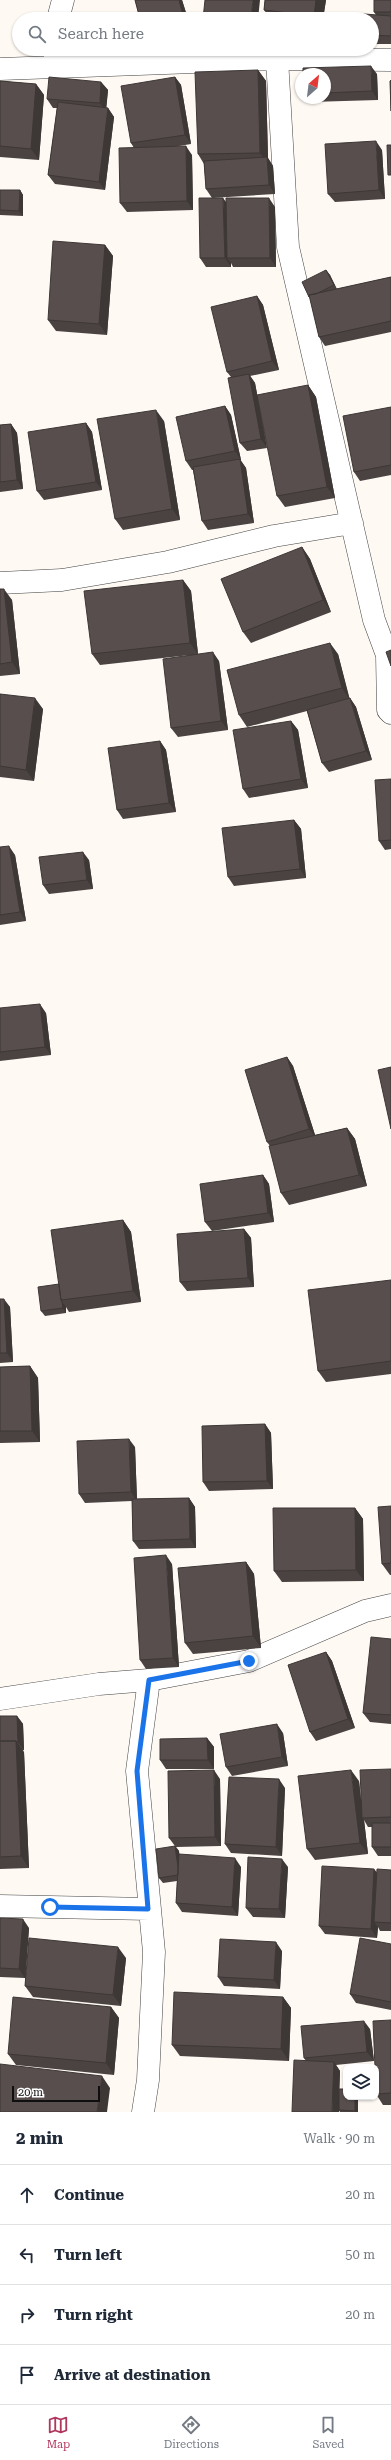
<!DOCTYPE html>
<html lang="en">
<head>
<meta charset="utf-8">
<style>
	body { margin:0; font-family:"Roboto Serif",serif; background:#f6f6f7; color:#1f2937 }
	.controls { position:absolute; right:12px; bottom:12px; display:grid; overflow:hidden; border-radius:8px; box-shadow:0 1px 3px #0004 }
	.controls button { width:36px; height:36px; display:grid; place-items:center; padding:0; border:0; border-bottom:1px solid #e0e1e3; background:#fff; color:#1f2937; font:20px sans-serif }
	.compass { position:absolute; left:295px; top:68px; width:36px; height:36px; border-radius:50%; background:#fff; box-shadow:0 1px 3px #0004; rotate:28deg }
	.scale { position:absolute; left:12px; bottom:10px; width:88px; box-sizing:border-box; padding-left:4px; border:2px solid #0f0f0f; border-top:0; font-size:11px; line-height:14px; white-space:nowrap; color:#0f0f0f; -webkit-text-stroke:3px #fff; paint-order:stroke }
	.stop { position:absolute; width:12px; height:12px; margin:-9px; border:3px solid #1a73e8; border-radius:50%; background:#fff }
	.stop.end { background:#1a73e8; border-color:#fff; box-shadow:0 1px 4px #0008 }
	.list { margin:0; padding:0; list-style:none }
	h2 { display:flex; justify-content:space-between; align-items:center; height:52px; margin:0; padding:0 16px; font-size:17px }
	h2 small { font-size:13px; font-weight:400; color:#747a83 }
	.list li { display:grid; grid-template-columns:26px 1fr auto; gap:12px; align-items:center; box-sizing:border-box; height:60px; padding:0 16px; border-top:1px solid #e0e1e3 }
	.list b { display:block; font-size:15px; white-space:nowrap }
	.list em { font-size:13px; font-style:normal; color:#747a83 }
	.icon { flex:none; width:22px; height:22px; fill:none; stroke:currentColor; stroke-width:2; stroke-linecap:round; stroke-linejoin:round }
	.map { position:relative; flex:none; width:391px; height:2112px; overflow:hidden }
	.search { position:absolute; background:#fff; box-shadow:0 1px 3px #0004; left:12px; right:12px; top:12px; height:44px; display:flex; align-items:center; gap:10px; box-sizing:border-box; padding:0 14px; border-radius:22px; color:#747a83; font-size:15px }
	.sheet { height:292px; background:#fff }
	nav { display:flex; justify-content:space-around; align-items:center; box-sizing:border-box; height:56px; border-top:1px solid #e0e1e3; background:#fff; font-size:11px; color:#747a83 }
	nav a { display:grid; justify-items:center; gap:2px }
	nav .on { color:#b0375d }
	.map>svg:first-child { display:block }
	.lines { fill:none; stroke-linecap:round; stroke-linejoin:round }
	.street-casing { stroke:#424242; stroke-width:23 }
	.street { stroke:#fff; stroke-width:22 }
	.wall { fill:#4b4342 }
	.shaded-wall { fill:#3d3736 }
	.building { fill:#574e4d; stroke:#3d3736 }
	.route { stroke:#1a73e8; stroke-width:5 }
</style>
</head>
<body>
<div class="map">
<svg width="391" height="2112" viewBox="0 0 391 2112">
	<rect width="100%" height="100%" fill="#fef9f3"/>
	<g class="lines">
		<defs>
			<path id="street" d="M 58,19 L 63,0
				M 277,59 L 288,247 L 374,620 L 387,655 L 388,710 L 391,713
				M 55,67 L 55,49
				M 0,69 L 277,59 L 391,60
				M 0,583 L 62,580 L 168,562 L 274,536 L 352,523
				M 0,1699 L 99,1684 L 149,1680 L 249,1661 L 365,1611 L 391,1605
				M 0,1906 L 149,1909
				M 143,2112 L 148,2080 L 154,1952 L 137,1771 L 149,1680"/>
		</defs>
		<use href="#street" class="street-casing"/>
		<use href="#street" class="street"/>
	</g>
	<path class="wall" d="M 135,0 L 182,0 L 188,19 L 140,19 Z
		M 265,0 L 326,0 L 323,19 L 271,19 L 264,10 Z
		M 391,0 L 391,44 L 372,44 L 372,19 L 376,15 L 374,12 Z
		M 258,70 L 266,81 L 268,158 L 273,166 L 275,194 L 212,198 L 206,189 L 204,164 L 198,154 Z
		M 325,74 L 377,74 L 378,100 L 310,102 L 307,98 L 325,98 Z
		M 175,77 L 181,85 L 191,144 L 173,147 L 192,155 L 193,210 L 127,212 L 120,203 L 134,148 L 131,143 Z
		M 0,81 L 36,84 L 44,95 L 39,160 L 0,157 Z
		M 101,82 L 108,90 L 106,108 L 108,108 L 114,117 L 105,190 L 55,184 L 48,175 L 57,108 L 53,108 L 47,99 Z
		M 382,150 L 385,199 L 335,202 L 328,194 Z
		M 0,190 L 20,190 L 23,195 L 23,216 L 0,215 Z
		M 226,202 L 275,207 L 276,267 L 233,267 L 231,263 L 231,267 L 206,267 L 200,258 Z
		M 105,245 L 113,256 L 107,335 L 56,331 L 48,320 Z
		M 326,270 L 330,275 L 337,289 L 391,277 L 391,332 L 325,346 L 319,337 L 310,298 Z
		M 257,296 L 263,305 L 279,370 L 250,376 L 255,383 L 267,448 L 247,451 L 240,443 L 231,377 L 227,372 Z
		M 308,385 L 316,397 L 335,498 L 285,507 L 277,496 Z
		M 225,406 L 231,415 L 241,460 L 240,460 L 246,468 L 254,523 L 208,530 L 202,521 L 193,470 L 192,470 L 186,461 Z
		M 391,407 L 391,475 L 360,481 L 354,472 Z
		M 164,421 L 180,520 L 123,530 L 115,519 Z
		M 86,423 L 92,432 L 102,490 L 44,500 L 37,491 Z
		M 11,424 L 17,433 L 23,489 L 0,492 L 0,425 Z
		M 302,547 L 310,559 L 331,612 L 251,643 L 243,632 Z
		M 183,580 L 191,591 L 198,654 L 219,661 L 228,730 L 178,737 L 171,728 L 190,655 L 100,665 L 92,654 Z
		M 0,589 L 12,600 L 20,674 L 0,676 Z
		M 338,654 L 349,698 L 350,698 L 356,707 L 372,760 L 329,772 L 322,763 L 307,711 L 247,727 L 239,715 Z
		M 0,694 L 43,709 L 34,781 L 0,777 Z
		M 291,721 L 298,730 L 308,788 L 249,798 L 243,789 Z
		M 160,741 L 166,750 L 176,812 L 123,819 L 117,810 Z
		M 391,779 L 391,849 L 385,850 L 379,841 Z
		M 294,820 L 301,829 L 306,878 L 234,886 L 228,877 Z
		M 0,847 L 15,855 L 26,921 L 0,925 Z
		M 89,860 L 93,889 L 49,894 L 43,885 Z
		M 0,1008 L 46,1013 L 51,1055 L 0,1061 Z
		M 287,1057 L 293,1066 L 315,1135 L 347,1128 L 355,1139 L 367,1186 L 289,1205 L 281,1193 L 270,1146 L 267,1142 Z
		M 263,1175 L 269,1184 L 274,1222 L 212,1231 L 205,1222 Z
		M 123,1220 L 131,1232 L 141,1302 L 69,1312 L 66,1307 L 66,1313 L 45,1316 L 41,1311 L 59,1284 Z
		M 244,1229 L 251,1238 L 254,1287 L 187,1291 L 180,1282 Z
		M 391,1280 L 391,1374 L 326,1382 L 318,1371 Z
		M 0,1299 L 10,1307 L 13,1362 L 0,1363 Z
		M 30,1366 L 38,1378 L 40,1442 L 0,1443 L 0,1367 Z
		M 265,1424 L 271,1433 L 273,1489 L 209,1491 L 203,1482 Z
		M 135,1447 L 137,1499 L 189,1498 L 195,1507 L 196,1548 L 139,1549 L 133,1541 L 132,1501 L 85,1503 L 79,1494 Z
		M 391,1506 L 391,1575 L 390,1575 L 382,1564 Z
		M 355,1508 L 363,1519 L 364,1581 L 282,1582 L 274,1571 Z
		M 246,1562 L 254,1574 L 261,1648 L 193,1654 L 185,1643 Z
		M 172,1564 L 179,1667 L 146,1669 L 140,1660 Z
		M 391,1639 L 391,1724 L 370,1722 L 363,1713 Z
		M 326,1652 L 332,1661 L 355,1728 L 316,1741 L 310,1732 Z
		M 0,1716 L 17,1716 L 23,1724 L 24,1750 L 22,1751 L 24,1752 L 29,1868 L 0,1869 Z
		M 283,1733 L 288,1766 L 232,1776 L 226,1767 Z
		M 207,1738 L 214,1747 L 214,1769 L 166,1769 L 160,1760 Z
		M 391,1769 L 391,1856 L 378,1856 L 372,1847 L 372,1827 L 368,1827 L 364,1820 L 368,1854 L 315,1860 L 307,1849 L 359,1781 L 361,1800 Z
		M 220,1779 L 221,1846 L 176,1847 L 179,1851 L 179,1856 L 241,1867 L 238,1916 L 182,1912 L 176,1903 L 177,1881 L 163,1883 L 159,1878 L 175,1846 L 169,1838 Z
		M 285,1788 L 282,1856 L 231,1853 L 225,1844 Z
		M 288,1867 L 285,1918 L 253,1917 L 246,1908 Z
		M 374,1869 L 377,1873 L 391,1870 L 391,1931 L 380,1931 L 378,1927 L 377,1938 L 325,1934 L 319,1926 Z
		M 0,1918 L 29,1928 L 26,1973 L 126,1958 L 121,2006 L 33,1997 L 25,1986 L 25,1978 L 0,1977 Z
		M 391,1944 L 391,2010 L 356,2003 L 350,1994 Z
		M 282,1951 L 280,1989 L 224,1986 L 218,1977 Z
		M 283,1997 L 291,2008 L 289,2061 L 180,2056 L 172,2045 Z
		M 111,2007 L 119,2018 L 114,2075 L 16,2065 L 8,2054 Z
		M 391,2020 L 391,2105 L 383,2105 L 376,2094 L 376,2067 Z
		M 370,2029 L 374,2061 L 336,2065 L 340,2071 L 339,2089 L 358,2112 L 340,2112 L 304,2058 Z"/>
	<path class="shaded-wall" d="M 179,0 L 182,0 L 188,19 L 186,19 L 183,15 Z
		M 253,0 L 260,0 L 258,19 L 251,19 Z
		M 316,0 L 326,0 L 323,19 L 316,19 L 314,16 Z
		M 371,66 L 377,74 L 378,100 L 372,91 Z
		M 258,70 L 266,81 L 268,158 L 273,166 L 275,194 L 269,185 L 268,164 L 260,153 Z
		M 175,77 L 181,85 L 191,144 L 185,135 Z
		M 101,82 L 108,90 L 106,112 L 100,103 Z
		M 36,84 L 44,95 L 39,160 L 31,149 Z
		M 108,108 L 114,117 L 105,190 L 99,182 Z
		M 376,141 L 382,150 L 385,199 L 379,190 Z
		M 186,146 L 192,155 L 193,210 L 187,201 Z
		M 20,190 L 23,195 L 23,216 L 19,211 Z
		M 223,198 L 230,207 L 227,258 L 231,263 L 231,267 L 225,258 Z
		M 269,198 L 275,207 L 276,267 L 270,258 Z
		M 105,245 L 113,256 L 107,335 L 99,324 Z
		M 326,270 L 330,275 L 337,290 L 334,285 Z
		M 257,296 L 263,305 L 279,370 L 272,361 Z
		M 249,374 L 255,383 L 267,448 L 261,439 Z
		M 308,385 L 316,397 L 335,498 L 327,487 Z
		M 225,406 L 231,415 L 241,460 L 235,451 Z
		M 156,410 L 164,421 L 180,520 L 172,509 Z
		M 86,423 L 92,432 L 102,490 L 96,482 Z
		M 11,424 L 17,433 L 23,489 L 17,480 Z
		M 240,459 L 246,468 L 254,523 L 248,514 Z
		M 302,547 L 310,559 L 331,612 L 323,600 Z
		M 183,580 L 191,591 L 198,654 L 190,643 Z
		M 4,589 L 12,600 L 20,674 L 12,662 Z
		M 330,643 L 338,654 L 350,700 L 342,688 Z
		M 213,652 L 219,661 L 228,730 L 221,721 Z
		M 35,698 L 43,709 L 34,781 L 26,770 Z
		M 350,698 L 356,707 L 372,760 L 366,751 Z
		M 291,721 L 298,730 L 308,788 L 301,779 Z
		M 160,741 L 166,750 L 176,812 L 169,803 Z
		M 294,820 L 301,829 L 306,878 L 300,869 Z
		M 9,846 L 15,855 L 26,921 L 20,912 Z
		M 83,852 L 89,860 L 93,889 L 87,880 Z
		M 40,1004 L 46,1013 L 51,1055 L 45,1047 Z
		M 287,1057 L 293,1066 L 316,1138 L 309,1129 Z
		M 347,1128 L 355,1139 L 367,1186 L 359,1175 Z
		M 263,1175 L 269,1184 L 274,1222 L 268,1213 Z
		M 123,1220 L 131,1232 L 141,1302 L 133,1291 Z
		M 244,1229 L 251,1238 L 254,1287 L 248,1278 Z
		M 4,1299 L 10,1307 L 13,1362 L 7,1353 Z
		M 62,1302 L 66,1307 L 66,1313 L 63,1308 Z
		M 30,1366 L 38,1378 L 40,1442 L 32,1431 Z
		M 265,1424 L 271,1433 L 273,1489 L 267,1481 Z
		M 129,1439 L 135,1447 L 137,1501 L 131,1492 Z
		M 189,1498 L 195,1507 L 196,1548 L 190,1539 Z
		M 355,1508 L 363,1519 L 364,1581 L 356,1570 Z
		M 166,1555 L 172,1564 L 179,1667 L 173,1658 Z
		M 246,1562 L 254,1574 L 261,1648 L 253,1636 Z
		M 326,1652 L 332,1661 L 355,1728 L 348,1719 Z
		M 17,1716 L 23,1724 L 24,1750 L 18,1742 Z
		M 277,1724 L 283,1733 L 288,1766 L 282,1757 Z
		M 207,1738 L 214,1747 L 214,1769 L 208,1760 Z
		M 16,1741 L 24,1752 L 29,1868 L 21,1856 Z
		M 214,1770 L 220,1779 L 221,1846 L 215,1837 Z
		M 351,1770 L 359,1781 L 363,1818 L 362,1818 L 364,1820 L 368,1854 L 360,1843 Z
		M 279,1779 L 285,1788 L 282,1856 L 276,1847 Z
		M 175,1846 L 179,1851 L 183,1880 L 180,1875 Z
		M 235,1858 L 241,1867 L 238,1916 L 232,1907 Z
		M 282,1859 L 288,1867 L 285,1918 L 279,1909 Z
		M 374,1869 L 381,1878 L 374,1922 L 378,1927 L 377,1938 L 371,1929 Z
		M 23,1919 L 29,1928 L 25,1978 L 19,1969 Z
		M 276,1942 L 282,1951 L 280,1989 L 274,1980 Z
		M 118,1947 L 126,1958 L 121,2006 L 113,1995 Z
		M 283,1997 L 291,2008 L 289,2061 L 281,2049 Z
		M 111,2007 L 119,2018 L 114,2075 L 106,2063 Z
		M 364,2021 L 370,2029 L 374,2061 L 367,2052 Z
		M 334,2062 L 340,2071 L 339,2112 L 332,2112 Z
		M 102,2076 L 110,2088 L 107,2112 L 97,2112 Z
		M 355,2097 L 358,2097 L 358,2112 L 355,2112 Z"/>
	<path class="building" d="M 135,0 L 179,0 L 183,15 L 170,19 L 140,19 Z
		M 205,0 L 253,0 L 251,19 L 203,19 Z
		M 265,0 L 316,0 L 314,16 L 264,10 Z
		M 374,0 L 391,0 L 391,12 L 374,12 Z
		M 351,13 L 391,16 L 391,36 L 372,35 L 372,19 L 351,19 Z
		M 371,66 L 372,91 L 325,93 L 325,74 L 303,74 L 303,68 Z
		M 258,70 L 260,153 L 198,154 L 195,72 Z
		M 49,77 L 101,82 L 100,103 L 47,99 Z
		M 175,77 L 185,135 L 131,143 L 121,86 Z
		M 391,80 L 391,111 L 390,81 Z
		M 0,81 L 36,84 L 31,149 L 0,146 Z
		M 58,102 L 108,108 L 99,182 L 48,175 Z
		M 376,141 L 379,190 L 328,194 L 325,144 Z
		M 387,145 L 391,145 L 391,175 L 388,175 Z
		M 186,146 L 187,201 L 120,203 L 119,148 Z
		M 267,157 L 269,185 L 206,189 L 204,161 Z
		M 0,190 L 20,190 L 19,211 L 0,210 Z
		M 199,198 L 223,198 L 225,258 L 200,258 Z
		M 226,198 L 269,198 L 270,258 L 227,258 Z
		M 53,241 L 105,245 L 99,324 L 48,320 Z
		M 326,270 L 334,285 L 316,294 L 309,295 L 309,297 L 302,282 Z
		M 391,277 L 391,321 L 319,337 L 309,295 Z
		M 257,296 L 272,361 L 227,372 L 211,307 Z
		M 249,374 L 261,439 L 240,443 L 228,378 Z
		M 308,385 L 327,487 L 277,496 L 257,395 Z
		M 225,406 L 235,451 L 186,461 L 176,417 Z
		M 391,407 L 391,465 L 354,472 L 343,416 Z
		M 156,410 L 172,509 L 115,519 L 97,419 Z
		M 86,423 L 96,482 L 37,491 L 28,432 Z
		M 11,424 L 17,480 L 0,482 L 0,425 Z
		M 240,459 L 248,514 L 202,521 L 193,467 Z
		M 302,547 L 323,600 L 243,632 L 221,579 Z
		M 183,580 L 190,643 L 92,654 L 84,591 Z
		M 0,589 L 4,589 L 12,662 L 0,664 Z
		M 330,643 L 342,688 L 239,715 L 227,670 Z
		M 391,650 L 391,666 L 386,652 Z
		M 213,652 L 221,721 L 171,728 L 163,659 Z
		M 0,694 L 35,698 L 26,770 L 0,766 Z
		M 350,698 L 366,751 L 322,763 L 307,710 Z
		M 291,721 L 301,779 L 243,789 L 233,730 Z
		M 160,741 L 169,803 L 117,810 L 108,748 Z
		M 391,779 L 391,840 L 379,841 L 375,780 Z
		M 294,820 L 300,869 L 228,877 L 222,828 Z
		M 9,846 L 20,912 L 0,915 L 0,847 Z
		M 83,852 L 87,880 L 43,885 L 39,857 Z
		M 40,1004 L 45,1047 L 0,1052 L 0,1008 Z
		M 287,1057 L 309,1129 L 267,1142 L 245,1070 Z
		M 391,1067 L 391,1129 L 378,1070 Z
		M 347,1128 L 359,1175 L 281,1193 L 269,1146 Z
		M 263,1175 L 268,1213 L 205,1222 L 200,1184 Z
		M 123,1220 L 133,1291 L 61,1300 L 51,1230 Z
		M 244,1229 L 248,1278 L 180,1282 L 177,1234 Z
		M 391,1280 L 391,1361 L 318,1371 L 308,1290 Z
		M 59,1284 L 61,1300 L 62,1302 L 63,1308 L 41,1311 L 38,1287 Z
		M 0,1299 L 4,1299 L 7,1353 L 0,1353 Z
		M 30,1366 L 32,1431 L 0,1431 L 0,1367 Z
		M 265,1424 L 267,1481 L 203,1482 L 202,1426 Z
		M 129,1439 L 131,1492 L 79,1494 L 77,1441 Z
		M 189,1498 L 190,1539 L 133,1541 L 132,1499 Z
		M 391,1506 L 391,1563 L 382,1564 L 378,1507 Z
		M 273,1508 L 355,1508 L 356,1570 L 274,1571 Z
		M 166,1555 L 173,1658 L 140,1660 L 134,1558 Z
		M 246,1562 L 253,1636 L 185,1643 L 178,1568 Z
		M 371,1637 L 391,1639 L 391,1715 L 363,1713 Z
		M 326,1652 L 348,1719 L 310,1732 L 288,1665 Z
		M 0,1716 L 17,1716 L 18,1742 L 16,1742 L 16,1741 L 0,1741 Z
		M 277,1724 L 282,1757 L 226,1767 L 220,1734 Z
		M 207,1738 L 208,1760 L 160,1760 L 160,1739 Z
		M 0,1741 L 16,1741 L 21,1856 L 0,1857 Z
		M 391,1769 L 391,1817 L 362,1818 L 360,1770 Z
		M 214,1770 L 215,1837 L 169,1838 L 168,1771 Z
		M 351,1770 L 360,1843 L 307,1849 L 298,1776 Z
		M 229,1777 L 279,1779 L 276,1847 L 225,1844 Z
		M 372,1823 L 391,1823 L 391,1847 L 372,1847 Z
		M 175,1846 L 178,1867 L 178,1875 L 159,1878 L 156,1849 Z
		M 179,1854 L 235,1858 L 232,1907 L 176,1903 Z
		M 248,1857 L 282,1859 L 279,1909 L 246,1908 Z
		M 322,1866 L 374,1869 L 371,1929 L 319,1926 Z
		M 377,1869 L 391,1870 L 391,1923 L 374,1922 Z
		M 0,1918 L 23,1919 L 19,1969 L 0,1968 Z
		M 29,1938 L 118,1947 L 113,1995 L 25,1986 Z
		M 360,1938 L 391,1944 L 391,2002 L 350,1994 Z
		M 220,1939 L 276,1942 L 274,1980 L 218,1977 Z
		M 174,1992 L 283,1997 L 281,2049 L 172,2045 Z
		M 13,1997 L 111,2007 L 106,2063 L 8,2054 Z
		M 391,2020 L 391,2093 L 376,2094 L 376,2067 L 375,2067 L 373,2021 Z
		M 364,2021 L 367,2052 L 304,2058 L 301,2026 Z
		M 294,2060 L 334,2062 L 332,2112 L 292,2112 Z
		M 0,2064 L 102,2076 L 97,2112 L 0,2112 Z
		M 339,2089 L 346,2089 L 346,2097 L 355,2097 L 355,2111 L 339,2110 Z"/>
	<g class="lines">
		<path class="route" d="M 50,1907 L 148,1909 L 137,1771 L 149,1680 L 249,1661"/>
	</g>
</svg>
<div class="controls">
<button><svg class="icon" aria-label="layers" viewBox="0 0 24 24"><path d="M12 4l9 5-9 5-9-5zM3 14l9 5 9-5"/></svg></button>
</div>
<svg class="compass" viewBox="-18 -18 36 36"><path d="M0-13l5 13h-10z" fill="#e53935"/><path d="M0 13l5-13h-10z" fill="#747a83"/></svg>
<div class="scale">20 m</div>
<div class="stop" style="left:50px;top:1907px"></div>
<div class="stop end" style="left:249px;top:1661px"></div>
<div class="search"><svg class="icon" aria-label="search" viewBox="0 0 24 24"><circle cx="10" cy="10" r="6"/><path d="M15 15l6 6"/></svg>Search here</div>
</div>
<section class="sheet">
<h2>2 min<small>Walk · 90 m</small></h2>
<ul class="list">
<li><svg class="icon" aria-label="ahead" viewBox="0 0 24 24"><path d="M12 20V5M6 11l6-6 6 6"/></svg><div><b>Continue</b></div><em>20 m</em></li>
<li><svg class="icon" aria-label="left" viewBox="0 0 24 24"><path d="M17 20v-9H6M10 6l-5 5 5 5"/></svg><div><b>Turn left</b></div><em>50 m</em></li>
<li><svg class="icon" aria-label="right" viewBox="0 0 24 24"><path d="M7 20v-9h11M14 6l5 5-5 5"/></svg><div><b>Turn right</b></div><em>20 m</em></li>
<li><svg class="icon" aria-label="arrive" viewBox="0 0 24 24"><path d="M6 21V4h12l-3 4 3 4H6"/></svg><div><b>Arrive at destination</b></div></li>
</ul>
</section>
<nav>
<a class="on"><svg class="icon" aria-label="map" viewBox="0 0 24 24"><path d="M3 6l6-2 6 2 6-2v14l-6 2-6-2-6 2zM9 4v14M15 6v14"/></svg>Map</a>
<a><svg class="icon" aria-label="directions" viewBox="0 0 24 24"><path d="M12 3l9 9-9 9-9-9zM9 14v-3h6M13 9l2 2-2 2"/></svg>Directions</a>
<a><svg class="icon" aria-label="saved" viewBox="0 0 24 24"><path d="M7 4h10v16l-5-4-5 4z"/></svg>Saved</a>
</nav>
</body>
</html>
